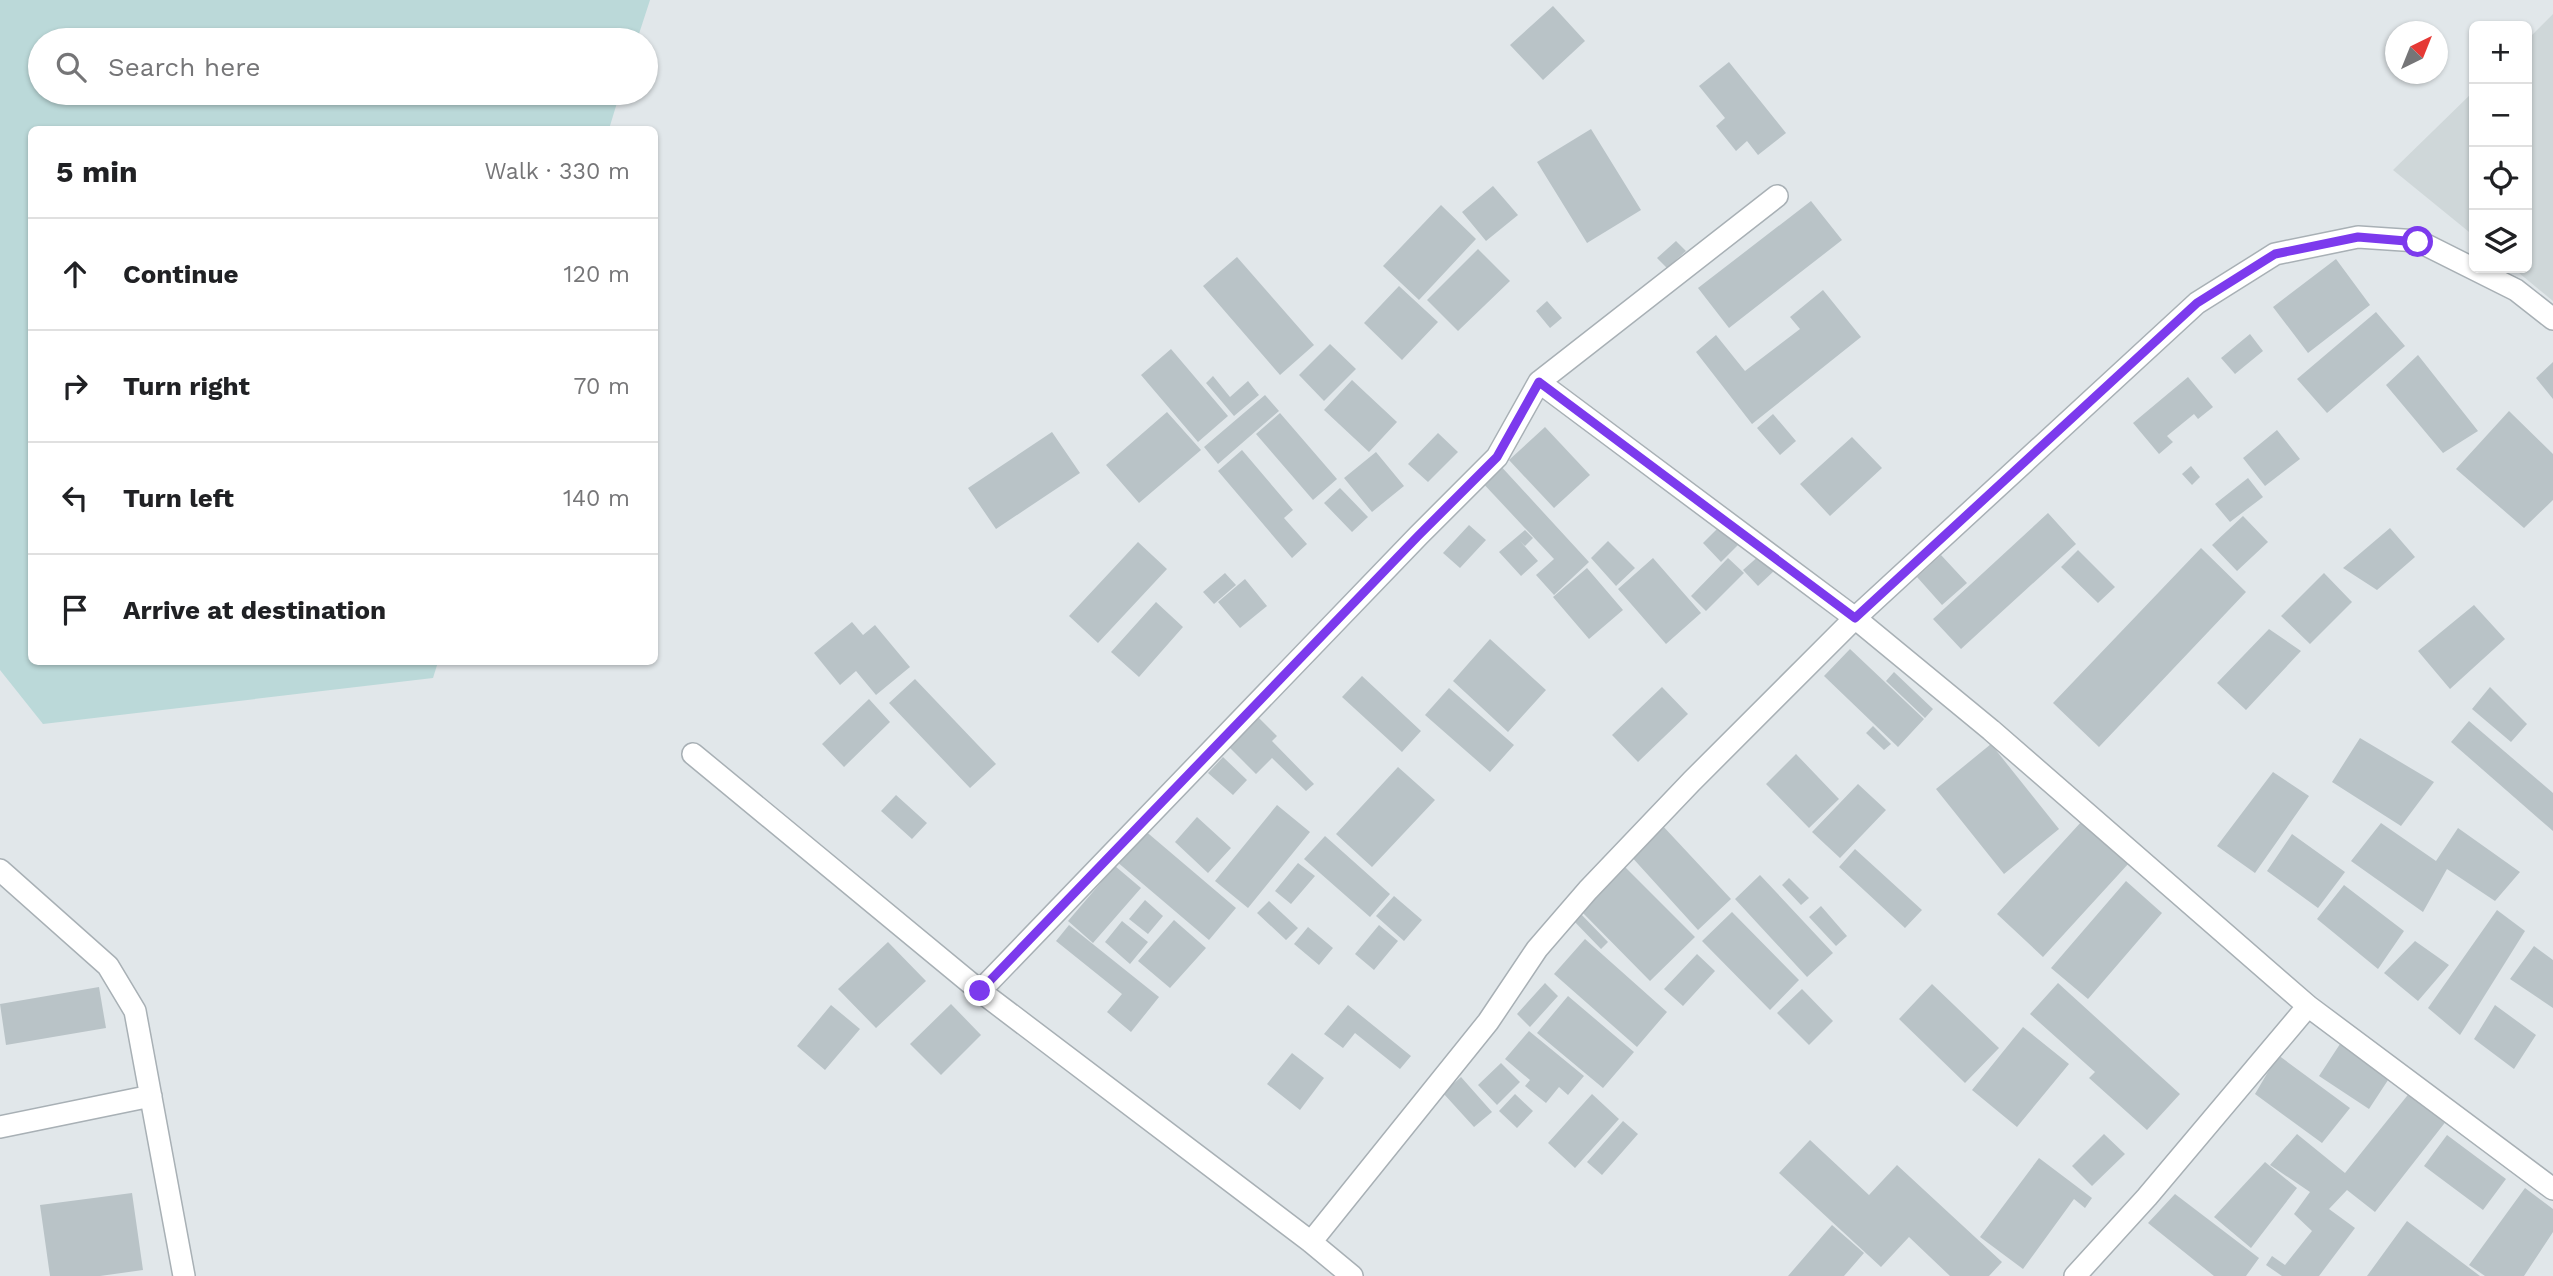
<!DOCTYPE html>
<html lang="en">
<head>
<meta charset="utf-8">
<style>
	body { margin:0; font-family:"Work Sans",sans-serif; background:#f6f6f6; color:#202124 }
	.controls { position:absolute; right:21px; top:21px; display:grid; overflow:hidden; border-radius:10px; box-shadow:0 2px 5px #0004 }
	.controls button { width:63px; height:63px; display:grid; place-items:center; padding:0; border:0; border-bottom:2px solid #e0e0e0; background:#fff; color:#202124; font:35px sans-serif }
	.compass { position:absolute; left:2385px; top:21px; width:63px; height:63px; border-radius:50%; background:#fff; box-shadow:0 2px 5px #0004; rotate:43deg }
	.stop { position:absolute; width:21px; height:21px; margin:-16px; border:5px solid #7c3aed; border-radius:50%; background:#fff }
	.stop.end { background:#7c3aed; border-color:#fff; box-shadow:0 2px 7px #0008 }
	.list { margin:0; padding:0; list-style:none }
	h2 { display:flex; justify-content:space-between; align-items:center; height:91px; margin:0; padding:0 28px; font-size:30px }
	h2 small { font-size:23px; font-weight:400; color:#757577 }
	.list li { display:grid; grid-template-columns:46px 1fr auto; gap:21px; align-items:center; box-sizing:border-box; height:112px; padding:0 28px; border-top:2px solid #e0e0e0 }
	.list b { display:block; font-size:26px; white-space:nowrap }
	.list em { font-size:23px; font-style:normal; color:#757577 }
	.icon { flex:none; width:38px; height:38px; fill:none; stroke:currentColor; stroke-width:2; stroke-linecap:round; stroke-linejoin:round }
	.map { position:relative; flex:none; width:2553px; height:1276px; overflow:hidden }
	.search { position:absolute; background:#fff; box-shadow:0 2px 5px #0004; left:28px; top:28px; width:630px; height:77px; display:flex; align-items:center; gap:18px; box-sizing:border-box; padding:0 24px; border-radius:38px; color:#757577; font-size:26px }
	.panel { position:absolute; background:#fff; box-shadow:0 2px 5px #0004; left:28px; top:126px; width:630px; height:539px; border-radius:10px }
	.map>svg:first-child { display:block }
	.built { fill:#cfd7d9 }
	.green { fill:#bbd9d9 }
	.building { fill:#b9c3c7 }
	.lines { fill:none; stroke-linecap:round; stroke-linejoin:round }
	.street-casing { stroke:#a8b0b5; stroke-width:24 }
	.street { stroke:#fff; stroke-width:21 }
	.route { stroke:#7c3aed; stroke-width:9 }
</style>
</head>
<body>
<div class="map">
<svg width="2553" height="1276" viewBox="0 0 2553 1276">
	<rect width="100%" height="100%" fill="#e1e7ea"/>
	<path class="built" d="M 2553,14 L 2553,301 L 2513,268 L 2527,268 L 2527,40 Z
		M 2474,91 L 2474,236 L 2393,170 Z"/>
	<path class="green" d="M 0,0 L 650,0 L 637,40 L 40,40 L 40,93 L 620,93 L 609,129 L 32,130 L 32,662 L 438,662 L 433,678 L 43,724 L 0,670 Z"/>
	<path class="building" d="M 1553,6 L 1585,41 L 1543,80 L 1510,45 Z
		M 1729,62 L 1786,133 L 1758,155 L 1747,141 L 1736,151 L 1716,126 L 1725,118 L 1699,86 Z
		M 1591,129 L 1641,210 L 1587,243 L 1537,162 Z
		M 1493,186 L 1518,215 L 1486,241 L 1462,212 Z
		M 1811,201 L 1842,240 L 1729,328 L 1698,288 Z
		M 1441,205 L 1476,239 L 1419,300 L 1383,266 Z
		M 1676,241 L 1686,251 L 1667,268 L 1657,258 Z
		M 1478,249 L 1510,281 L 1458,331 L 1427,300 Z
		M 1237,257 L 1314,345 L 1280,375 L 1203,286 Z
		M 2336,259 L 2370,305 L 2308,353 L 2273,307 Z
		M 1399,286 L 1438,322 L 1402,360 L 1364,323 Z
		M 1823,290 L 1861,337 L 1752,424 L 1696,352 L 1716,335 L 1745,371 L 1800,329 L 1790,317 Z
		M 1547,301 L 1562,318 L 1550,328 L 1536,311 Z
		M 2376,312 L 2405,346 L 2327,413 L 2297,379 Z
		M 2250,334 L 2263,351 L 2235,374 L 2221,358 Z
		M 1330,344 L 1356,369 L 1324,401 L 1299,375 Z
		M 1171,349 L 1228,416 L 1198,442 L 1141,375 Z
		M 2418,355 L 2478,431 L 2443,453 L 2386,385 Z
		M 2553,362 L 2553,399 L 2536,378 Z
		M 1213,376 L 1230,397 L 1248,381 L 1259,395 L 1234,416 L 1206,383 Z
		M 2188,377 L 2213,407 L 2198,419 L 2194,414 L 2167,436 L 2173,442 L 2159,454 L 2133,423 Z
		M 1352,380 L 1397,422 L 1369,452 L 1324,410 Z
		M 1265,395 L 1279,411 L 1218,464 L 1204,447 Z
		M 2509,411 L 2553,454 L 2553,500 L 2524,528 L 2456,469 Z
		M 1167,412 L 1201,450 L 1139,503 L 1106,465 Z
		M 1280,413 L 1337,479 L 1313,500 L 1256,434 Z
		M 1773,414 L 1796,441 L 1780,455 L 1757,428 Z
		M 1545,427 L 1590,475 L 1554,508 L 1509,460 Z
		M 2277,430 L 2300,459 L 2265,486 L 2243,458 Z
		M 1052,432 L 1080,473 L 996,529 L 968,488 Z
		M 1438,433 L 1458,452 L 1428,482 L 1408,464 Z
		M 1852,437 L 1882,468 L 1830,516 L 1800,484 Z
		M 1242,450 L 1293,510 L 1284,518 L 1307,544 L 1292,558 L 1218,471 Z
		M 1376,452 L 1404,486 L 1372,512 L 1344,478 Z
		M 1497,462 L 1589,562 L 1554,595 L 1536,575 L 1554,559 L 1479,479 Z
		M 2191,466 L 2200,477 L 2192,485 L 2182,474 Z
		M 2248,478 L 2263,497 L 2230,522 L 2215,504 Z
		M 1340,488 L 1368,517 L 1352,532 L 1324,503 Z
		M 2048,513 L 2076,544 L 1961,649 L 1933,619 Z
		M 2243,516 L 2268,542 L 2237,571 L 2212,545 Z
		M 1469,525 L 1486,540 L 1460,568 L 1443,553 Z
		M 1720,526 L 1738,545 L 1721,562 L 1703,543 Z
		M 2390,528 L 2415,557 L 2377,590 L 2343,568 Z
		M 1525,530 L 1533,538 L 1525,546 L 1520,541 L 1538,561 L 1521,576 L 1499,552 Z
		M 1608,541 L 1635,568 L 1616,586 L 1591,558 Z
		M 1138,542 L 1167,569 L 1098,643 L 1069,616 Z
		M 2201,548 L 2246,592 L 2099,747 L 2053,703 Z
		M 2078,550 L 2115,587 L 2098,603 L 2061,567 Z
		M 1761,554 L 1775,570 L 1758,586 L 1743,570 Z
		M 1941,555 L 1967,583 L 1942,605 L 1917,577 Z
		M 1653,558 L 1701,613 L 1666,644 L 1618,589 Z
		M 1728,558 L 1744,573 L 1706,611 L 1691,596 Z
		M 1587,568 L 1623,610 L 1589,639 L 1553,597 Z
		M 1225,573 L 1236,585 L 1214,604 L 1203,592 Z
		M 2324,573 L 2352,602 L 2310,644 L 2281,616 Z
		M 1245,579 L 1267,606 L 1240,628 L 1218,602 Z
		M 1156,602 L 1183,627 L 1139,677 L 1111,652 Z
		M 2474,605 L 2505,639 L 2450,689 L 2418,651 Z
		M 852,622 L 863,635 L 875,625 L 910,667 L 876,695 L 856,671 L 840,685 L 814,653 Z
		M 2269,629 L 2301,651 L 2246,710 L 2217,683 Z
		M 1490,639 L 1546,690 L 1508,732 L 1453,681 Z
		M 1850,649 L 1924,719 L 1898,747 L 1824,676 Z
		M 1894,672 L 1933,709 L 1925,718 L 1886,681 Z
		M 1362,676 L 1421,731 L 1402,752 L 1342,697 Z
		M 915,679 L 996,764 L 970,788 L 889,703 Z
		M 1662,687 L 1688,714 L 1638,762 L 1612,735 Z
		M 2490,687 L 2527,724 L 2511,742 L 2472,709 Z
		M 1449,688 L 1514,745 L 1490,772 L 1425,715 Z
		M 869,699 L 890,722 L 844,767 L 822,744 Z
		M 1258,717 L 1277,736 L 1272,741 L 1314,784 L 1306,791 L 1272,758 L 1256,774 L 1228,746 Z
		M 2469,721 L 2553,793 L 2553,831 L 2451,742 Z
		M 1873,726 L 1891,744 L 1884,750 L 1866,733 Z
		M 2360,738 L 2434,782 L 2401,826 L 2332,782 Z
		M 1991,744 L 2059,829 L 2004,874 L 1936,789 Z
		M 1796,754 L 1839,799 L 1809,828 L 1766,784 Z
		M 1223,757 L 1247,780 L 1233,795 L 1208,773 Z
		M 1398,767 L 1435,800 L 1372,867 L 1336,834 Z
		M 2273,772 L 2309,796 L 2255,873 L 2217,846 Z
		M 1858,784 L 1886,810 L 1840,858 L 1812,832 Z
		M 896,795 L 927,823 L 912,839 L 881,811 Z
		M 1277,805 L 1310,832 L 1248,908 L 1215,881 Z
		M 1197,817 L 1231,848 L 1208,873 L 1175,842 Z
		M 2082,821 L 2129,863 L 2043,957 L 1997,914 Z
		M 2381,823 L 2436,861 L 2458,828 L 2520,872 L 2495,901 L 2447,869 L 2423,912 L 2351,861 Z
		M 1661,824 L 1731,899 L 1698,930 L 1629,854 Z
		M 1143,829 L 1236,908 L 1209,940 L 1116,861 Z
		M 2292,834 L 2345,872 L 2318,908 L 2267,871 Z
		M 1325,836 L 1390,894 L 1370,917 L 1304,859 Z
		M 1855,849 L 1922,910 L 1905,928 L 1839,867 Z
		M 1298,863 L 1315,876 L 1291,904 L 1275,891 Z
		M 1115,866 L 1141,888 L 1093,943 L 1068,921 Z
		M 1624,866 L 1695,937 L 1650,981 L 1580,910 Z
		M 1760,875 L 1833,953 L 1807,977 L 1735,899 Z
		M 1789,878 L 1809,898 L 1801,905 L 1782,885 Z
		M 2126,881 L 2162,913 L 2088,999 L 2051,968 Z
		M 2344,885 L 2404,931 L 2378,969 L 2317,919 Z
		M 1394,896 L 1422,920 L 1404,941 L 1376,916 Z
		M 1145,900 L 1163,916 L 1148,934 L 1129,919 Z
		M 1269,901 L 1298,928 L 1286,940 L 1257,913 Z
		M 1821,906 L 1847,936 L 1836,946 L 1809,917 Z
		M 2497,910 L 2525,931 L 2460,1035 L 2428,1008 Z
		M 1578,911 L 1608,942 L 1601,949 L 1571,918 Z
		M 1732,912 L 1799,980 L 1770,1010 L 1702,941 Z
		M 1174,920 L 1206,948 L 1170,988 L 1138,961 Z
		M 1122,921 L 1148,942 L 1130,964 L 1105,942 Z
		M 1069,925 L 1159,997 L 1131,1032 L 1107,1012 L 1122,994 L 1056,941 Z
		M 1379,925 L 1398,941 L 1374,970 L 1355,954 Z
		M 1308,927 L 1333,948 L 1319,965 L 1294,944 Z
		M 1585,939 L 1667,1012 L 1637,1047 L 1554,974 Z
		M 2415,941 L 2449,965 L 2418,1001 L 2384,973 Z
		M 888,942 L 926,981 L 876,1028 L 838,989 Z
		M 2534,946 L 2553,960 L 2553,1008 L 2510,979 Z
		M 1697,954 L 1715,971 L 1683,1006 L 1664,989 Z
		M 1545,983 L 1558,996 L 1530,1027 L 1517,1014 Z
		M 2058,983 L 2180,1094 L 2147,1130 L 2089,1078 L 2095,1072 L 2030,1014 Z
		M 1932,984 L 1999,1048 L 1965,1083 L 1899,1019 Z
		M 99,987 L 106,1028 L 6,1045 L 0,1004 Z
		M 1802,989 L 1833,1021 L 1809,1045 L 1777,1013 Z
		M 1568,996 L 1634,1052 L 1603,1088 L 1537,1033 Z
		M 951,1004 L 981,1035 L 941,1075 L 910,1044 Z
		M 831,1005 L 860,1029 L 825,1070 L 797,1046 Z
		M 1348,1005 L 1411,1056 L 1400,1069 L 1355,1033 L 1343,1048 L 1324,1034 Z
		M 2495,1005 L 2536,1035 L 2514,1069 L 2474,1039 Z
		M 2023,1027 L 2069,1064 L 2017,1127 L 1972,1090 Z
		M 1529,1031 L 1584,1076 L 1568,1095 L 1559,1087 L 1546,1103 L 1525,1086 L 1530,1080 L 1505,1059 Z
		M 2342,1041 L 2392,1074 L 2369,1109 L 2319,1076 Z
		M 1292,1053 L 1324,1078 L 1300,1110 L 1267,1084 Z
		M 2278,1055 L 2350,1108 L 2322,1143 L 2255,1094 Z
		M 1501,1063 L 1520,1082 L 1497,1105 L 1478,1085 Z
		M 1461,1077 L 1492,1112 L 1474,1127 L 1443,1093 Z
		M 2411,1091 L 2447,1120 L 2375,1212 L 2347,1190 L 2329,1209 L 2355,1228 L 2319,1276 L 2282,1276 L 2266,1265 L 2272,1256 L 2285,1265 L 2312,1231 L 2294,1214 L 2310,1192 L 2270,1165 L 2297,1134 L 2345,1173 Z
		M 1515,1094 L 1533,1111 L 1517,1128 L 1499,1111 Z
		M 1592,1094 L 1619,1119 L 1575,1168 L 1548,1143 Z
		M 1623,1121 L 1638,1134 L 1602,1175 L 1587,1162 Z
		M 2104,1134 L 2125,1154 L 2092,1186 L 2072,1166 Z
		M 2447,1135 L 2506,1179 L 2483,1210 L 2424,1166 Z
		M 1810,1140 L 1869,1195 L 1897,1165 L 2002,1262 L 1989,1276 L 1950,1276 L 1909,1237 L 1881,1267 L 1779,1173 Z
		M 2039,1158 L 2092,1198 L 2085,1208 L 2074,1199 L 2023,1269 L 1980,1237 Z
		M 2265,1162 L 2297,1188 L 2251,1248 L 2214,1217 Z
		M 2525,1188 L 2553,1209 L 2553,1232 L 2524,1276 L 2485,1276 L 2469,1265 Z
		M 132,1193 L 143,1270 L 100,1276 L 50,1276 L 40,1205 Z
		M 2175,1194 L 2259,1258 L 2246,1276 L 2214,1276 L 2148,1223 Z
		M 2407,1221 L 2480,1276 L 2367,1276 Z
		M 1832,1225 L 1864,1253 L 1844,1276 L 1788,1276 Z"/>
	<g class="lines">
		<defs>
			<path id="street" d="M 1539,382 L 1855,618 L 1991,730 L 2308,1006 L 2553,1189
				M 693,754 L 980,991 L 1311,1242 L 1352,1276
				M 0,870 L 108,966 L 135,1011 L 184,1276
				M 980,991 L 1418,536 L 1497,457 L 1539,382 L 1777,196
				M 0,1127 L 151,1096
				M 1311,1242 L 1488,1022 L 1537,949 L 1588,890 L 1692,781 L 1855,618 L 2197,303 L 2275,254 L 2358,237 L 2418,241 L 2516,290 L 2553,319
				M 2075,1276 L 2147,1197 L 2308,1006"/>
		</defs>
		<use href="#street" class="street-casing"/>
		<use href="#street" class="street"/>
	</g>
	<g class="lines">
		<path class="route" d="M 980,991 L 1418,536 L 1497,457 L 1539,382 L 1855,618 L 2197,303 L 2275,254 L 2358,237 L 2418,242"/>
	</g>
</svg>
<div class="controls">
<button>+</button>
<button>−</button>
<button><svg class="icon" aria-label="locate" viewBox="0 0 24 24"><circle cx="12" cy="12" r="6"/><path d="M12 2v4M12 18v4M2 12h4M18 12h4"/></svg></button>
<button><svg class="icon" aria-label="layers" viewBox="0 0 24 24"><path d="M12 4l9 5-9 5-9-5zM3 14l9 5 9-5"/></svg></button>
</div>
<svg class="compass" viewBox="-18 -18 36 36"><path d="M0-13l5 13h-10z" fill="#e53935"/><path d="M0 13l5-13h-10z" fill="#757577"/></svg>
<div class="stop" style="left:2418px;top:242px"></div>
<div class="stop end" style="left:980px;top:991px"></div>
<div class="search"><svg class="icon" aria-label="search" viewBox="0 0 24 24"><circle cx="10" cy="10" r="6"/><path d="M15 15l6 6"/></svg>Search here</div>
<section class="panel">
<h2>5 min<small>Walk · 330 m</small></h2>
<ul class="list">
<li><svg class="icon" aria-label="ahead" viewBox="0 0 24 24"><path d="M12 20V5M6 11l6-6 6 6"/></svg><div><b>Continue</b></div><em>120 m</em></li>
<li><svg class="icon" aria-label="right" viewBox="0 0 24 24"><path d="M7 20v-9h11M14 6l5 5-5 5"/></svg><div><b>Turn right</b></div><em>70 m</em></li>
<li><svg class="icon" aria-label="left" viewBox="0 0 24 24"><path d="M17 20v-9H6M10 6l-5 5 5 5"/></svg><div><b>Turn left</b></div><em>140 m</em></li>
<li><svg class="icon" aria-label="arrive" viewBox="0 0 24 24"><path d="M6 21V4h12l-3 4 3 4H6"/></svg><div><b>Arrive at destination</b></div></li>
</ul>
</section>
</div>
</body>
</html>
